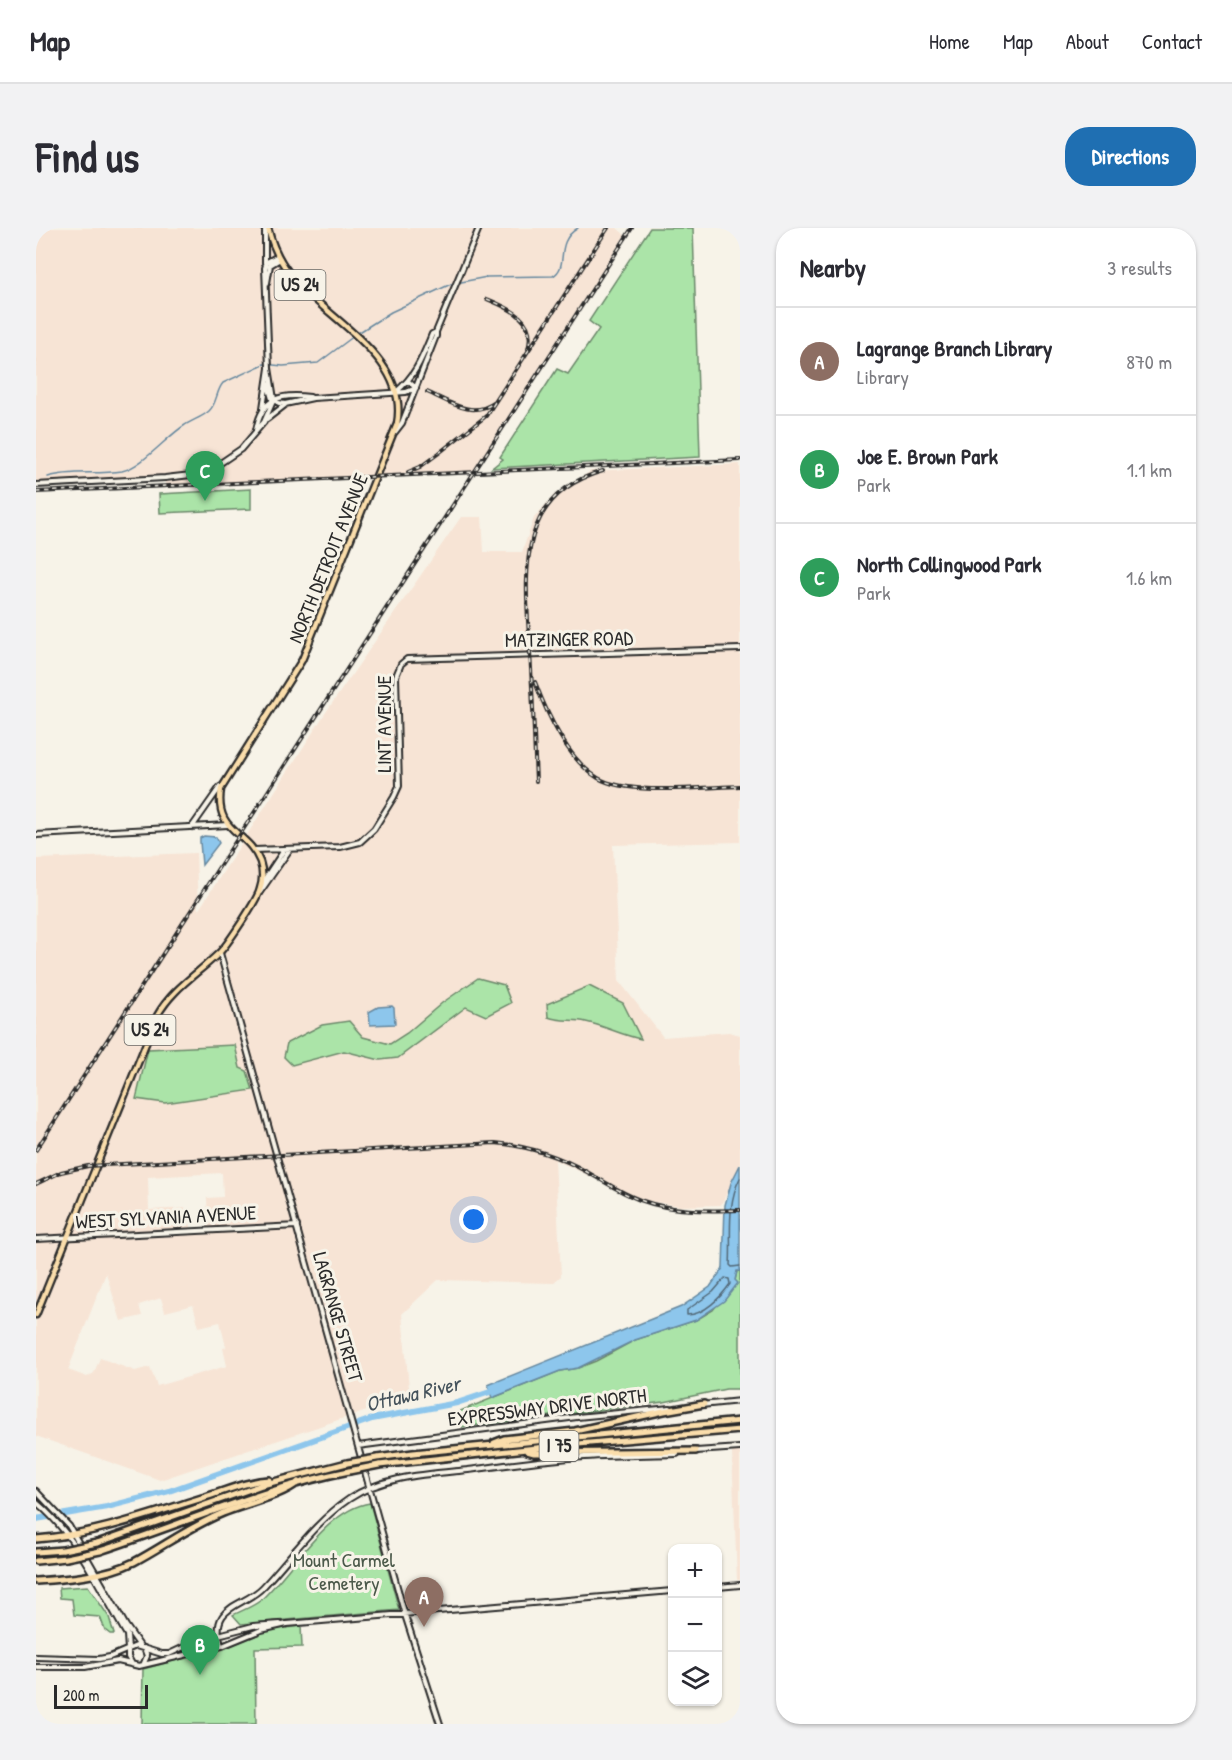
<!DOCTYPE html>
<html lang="en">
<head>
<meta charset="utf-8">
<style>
	body { margin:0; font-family:"Patrick Hand",sans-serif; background:#f2f2f3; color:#2b2b33 }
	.controls { position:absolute; right:18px; bottom:18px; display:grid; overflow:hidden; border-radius:12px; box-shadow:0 2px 4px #0004 }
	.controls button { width:54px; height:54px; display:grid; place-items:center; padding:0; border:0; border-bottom:2px solid #e1e1e2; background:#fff; color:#2b2b33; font:30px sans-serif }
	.scale { position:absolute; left:18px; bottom:15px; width:94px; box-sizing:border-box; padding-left:6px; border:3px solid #2b2b2b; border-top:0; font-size:16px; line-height:21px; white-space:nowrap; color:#2b2b2b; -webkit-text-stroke:4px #f7f3e8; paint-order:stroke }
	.you { position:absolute; left:438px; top:992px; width:21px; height:21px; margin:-15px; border:4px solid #fff; border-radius:50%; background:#1a73e8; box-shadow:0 0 0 9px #1a73e833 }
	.badge { display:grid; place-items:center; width:39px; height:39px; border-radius:50%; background:#1f6fb2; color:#fff; font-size:20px; font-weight:700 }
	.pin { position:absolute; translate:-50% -50px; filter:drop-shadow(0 2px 3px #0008) }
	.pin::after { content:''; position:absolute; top:32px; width:21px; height:18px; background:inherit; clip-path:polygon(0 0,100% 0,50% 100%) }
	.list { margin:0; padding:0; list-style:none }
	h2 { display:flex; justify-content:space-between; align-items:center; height:78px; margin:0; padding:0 24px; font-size:26px }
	h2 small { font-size:20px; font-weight:400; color:#7c7c81 }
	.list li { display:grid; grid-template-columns:39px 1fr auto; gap:18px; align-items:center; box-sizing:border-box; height:108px; padding:0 24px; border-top:2px solid #e1e1e2 }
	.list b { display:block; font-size:22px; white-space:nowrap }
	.list p { margin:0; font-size:20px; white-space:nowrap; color:#7c7c81 }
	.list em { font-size:20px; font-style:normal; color:#7c7c81 }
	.icon { flex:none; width:33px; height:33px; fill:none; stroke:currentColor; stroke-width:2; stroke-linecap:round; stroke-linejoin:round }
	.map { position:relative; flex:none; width:704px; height:1496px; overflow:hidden; border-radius:24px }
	header { display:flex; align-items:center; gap:36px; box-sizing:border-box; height:84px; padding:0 30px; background:#fff; border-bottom:2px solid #e1e1e2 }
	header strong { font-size:28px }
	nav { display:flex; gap:33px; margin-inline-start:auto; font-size:21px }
	.intro { display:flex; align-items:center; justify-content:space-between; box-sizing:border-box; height:144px; padding:0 36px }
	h1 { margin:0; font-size:42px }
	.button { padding:15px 27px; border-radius:24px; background:#1f6fb2; color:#fff; font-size:21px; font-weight:700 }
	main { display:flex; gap:36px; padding:0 36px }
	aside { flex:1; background:#fff; border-radius:24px; box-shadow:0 2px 4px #0004 }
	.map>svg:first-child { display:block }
	.built { fill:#f7e4d5; fill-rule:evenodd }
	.green { fill:#abe4a8; stroke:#6b886a; stroke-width:1.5 }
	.water { fill:#8dc6ec; stroke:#66889f; stroke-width:1.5 }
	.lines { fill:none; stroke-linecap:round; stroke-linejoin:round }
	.shore { stroke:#526978; stroke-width:1.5 }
	.stream { stroke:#66889f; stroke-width:1.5 }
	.river { stroke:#8dc6ec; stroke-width:6 }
	.secondary-casing { stroke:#2b2b2b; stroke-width:8 }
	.primary-casing { stroke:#2b2b2b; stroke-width:9 }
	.highway-casing { stroke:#2b2b2b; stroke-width:10 }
	.secondary { stroke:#f7f3e8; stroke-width:4 }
	.primary { stroke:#faddab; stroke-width:4.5 }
	.highway { stroke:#faddab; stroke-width:5 }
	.rail-casing { stroke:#2b2b2b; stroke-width:4 }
	.rail { stroke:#f7f3e8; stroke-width:1.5; stroke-dasharray:4.5; stroke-linecap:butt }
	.highway-bridge-casing { stroke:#2b2b2b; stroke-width:10; stroke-linecap:butt }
	.highway-bridge { stroke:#faddab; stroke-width:5 }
	.labels { text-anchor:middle; stroke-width:6; stroke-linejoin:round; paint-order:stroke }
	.shield { fill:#f7f3e8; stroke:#686764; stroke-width:1.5 }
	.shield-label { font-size:18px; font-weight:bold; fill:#2b2b2b }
	.street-label { font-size:20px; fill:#2b2b2b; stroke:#f7f3e8 }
	.park-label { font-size:20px; fill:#4b594a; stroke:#f7f3e8 }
	.water-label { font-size:21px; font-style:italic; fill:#44525b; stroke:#f7f3e8 }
</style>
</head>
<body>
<header>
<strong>Map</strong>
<nav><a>Home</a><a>Map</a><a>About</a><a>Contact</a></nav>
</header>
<div class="intro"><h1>Find us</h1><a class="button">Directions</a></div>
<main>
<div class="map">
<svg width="704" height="1496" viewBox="0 0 704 1496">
	<rect width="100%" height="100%" fill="#f7f3e8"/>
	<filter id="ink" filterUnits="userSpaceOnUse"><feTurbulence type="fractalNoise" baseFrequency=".0167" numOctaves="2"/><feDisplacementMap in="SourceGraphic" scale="12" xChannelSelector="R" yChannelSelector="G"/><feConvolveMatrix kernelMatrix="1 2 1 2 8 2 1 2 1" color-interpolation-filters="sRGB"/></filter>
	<g filter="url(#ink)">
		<path class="built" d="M 0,0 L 581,0 L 589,7 L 436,244 L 129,259 L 129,251 L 0,257 Z
			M 704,236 L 704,614 L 577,617 L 583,753 L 627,809 L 693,804 L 704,807 L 704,938 L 685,977 L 644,978 L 606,972 L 519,932 L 525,1048 L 517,1055 L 402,1052 L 366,1086 L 374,1170 L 308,1190 L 124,1252 L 0,1208 L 0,631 L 160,625 L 162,683 L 288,487 L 425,289 L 446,289 L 448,324 L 486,324 L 498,290 L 518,267 L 555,243 ZM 186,945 L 187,969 L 171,970 L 172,999 L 155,1000 L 154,980 L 113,982 L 112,949 ZM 70,1045 L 85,1093 L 106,1088 L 103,1077 L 125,1070 L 129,1084 L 157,1077 L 163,1099 L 184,1094 L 190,1119 L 187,1120 L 191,1138 L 121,1158 L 114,1139 L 99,1143 L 64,1130 L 58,1145 L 51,1149 L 32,1142 Z
			M 704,1223 L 704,1352 L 701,1352 L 696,1224 Z"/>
		<path class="green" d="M 614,0 L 657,0 L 664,229 L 456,240 L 467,231 L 464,229 L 521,141 L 532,146 L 563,101 L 553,93 Z
			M 215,261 L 215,281 L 124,285 L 123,266 Z
			M 442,750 L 468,757 L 475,775 L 450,788 L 430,779 L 362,830 L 344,832 L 308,823 L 256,837 L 248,829 L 251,815 L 286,797 L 313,793 L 327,809 L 354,816 L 371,805 L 406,775 Z
			M 553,758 L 587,775 L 605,811 C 585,807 569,798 550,794 C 537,791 525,794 512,789 L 511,776 Z
			M 199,817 L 204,840 L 211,843 L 217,862 L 129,875 L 100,871 L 112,821 Z
			M 701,1043 L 704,1043 L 704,1161 L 690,1161 L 628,1174 L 426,1199 L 422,1184 L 524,1143 L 542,1140 L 560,1133 L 599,1112 L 660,1092 L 677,1082 L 699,1053 Z
			M 334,1275 L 363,1382 L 205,1396 L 197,1387 C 207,1382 219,1378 226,1371 C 256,1343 291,1281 334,1275 Z
			M 52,1358 L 73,1389 L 78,1406 L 74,1406 L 69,1402 L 64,1389 L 38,1387 L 36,1371 L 24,1370 L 23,1360 Z
			M 265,1398 L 266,1419 L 219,1420 L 220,1496 L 106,1496 L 107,1441 L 191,1419 L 233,1402 Z"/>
		<path class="water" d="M 168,608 L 180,609 L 183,615 L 166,637 L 164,614 L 164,610 Z
			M 356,778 L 358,780 L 359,796 L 334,797 L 333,784 L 342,779 Z
			M 704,937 L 704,1043 L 701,1043 L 699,1052 L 702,1055 L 688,1073 L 660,1092 L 599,1112 L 542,1140 L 524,1143 L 456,1170 L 452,1157 L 645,1079 L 674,1059 L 687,1040 L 689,977 L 695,955 Z"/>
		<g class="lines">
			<path class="shore" d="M 704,950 C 690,977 696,1008 694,1037 L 696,1039 L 704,1038
				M 689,1050 L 693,1051 L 694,1056 C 685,1069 668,1087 651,1087 L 651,1082 L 677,1064 Z"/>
			<path class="stream" d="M 322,105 L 355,84 L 415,56 L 451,49 L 517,48 C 534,38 517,15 542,0
				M 12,249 C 35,242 61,247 86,243 C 106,239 131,208 149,197 C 156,192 167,189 173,183 C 181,176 180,163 187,155 L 228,136 L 247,138 L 282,135 L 318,108"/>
			<path class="river" d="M 0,1291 L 71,1279 L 133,1263 L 336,1191 L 421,1175 L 460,1162"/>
			<defs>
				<path id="secondary" d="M 229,35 L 229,0
					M 231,55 L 234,37 L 244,31
					M 231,154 L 236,171 L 243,175 L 249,176 L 277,170 L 370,164 L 380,160 L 372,153
					M 360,164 C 380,147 386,130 396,106 L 400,104 L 443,0
					M 227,180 L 233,140
					M 231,191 L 249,177
					M 220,202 C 226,170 244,165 274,169
					M 359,204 L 366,195 L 400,108 L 400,104
					M 0,257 L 129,250 L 155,247 L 183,236 L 205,221 L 228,194 L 238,171 L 233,140 L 229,40 L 231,34 L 242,28
					M 156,599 L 184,559
					M 0,607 L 192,597
					M 218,622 L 304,619 L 324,614 L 338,601 L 358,569 L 363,558 L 360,448 L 365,436 L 371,431 L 704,421
					M 226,655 L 248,622
					M 224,664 L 254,621
					M 184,725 L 369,1387 L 404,1496
					M 0,1011 L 261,998
					M 665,1177 L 704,1173
					M 322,1218 L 541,1189 L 634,1180
					M 660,1223 L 704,1220
					M 0,1263 L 33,1298 L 90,1398 L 104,1418
					M 0,1274 C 42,1309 64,1361 91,1407 L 92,1422
					M 682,1359 L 704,1357
					M 185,1418 C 173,1376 207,1380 227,1359 C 255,1329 279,1294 313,1271 C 346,1248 393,1246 432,1242 C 471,1237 510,1231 549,1229 C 580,1227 610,1227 641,1226
					M 108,1420 L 111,1428 L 108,1435
					M 92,1423 L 92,1429 L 96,1436
					M 0,1429 L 63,1431 L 74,1429 L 100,1418 L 126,1426 L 133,1426 L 163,1412 L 217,1398 L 244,1396
					M 0,1439 L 49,1439 L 82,1433 L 103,1438 L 186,1418 L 225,1402 L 251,1396 L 636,1363"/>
				<path id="primary" d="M 0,1087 L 121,788 C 136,761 160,747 182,726 C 190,719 222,671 224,661 C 227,652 227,643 224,634 C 212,602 178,605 185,561 L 266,432 L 361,196 C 374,129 289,91 254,46 C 243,32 236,17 232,0"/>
				<path id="highway" d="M 458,1215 L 468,1211 L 539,1203 L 628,1183 L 668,1176
					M 491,1223 L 498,1225 L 660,1223
					M 341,1230 L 377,1225 L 704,1193
					M 343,1237 L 519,1218 L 704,1202
					M 0,1311 C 56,1307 112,1287 166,1270 C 187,1264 210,1253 233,1252
					M 61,1315 L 226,1257 L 311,1235
					M 64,1323 C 147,1296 227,1260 313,1243
					M 0,1324 L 27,1322
					M 0,1333 L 30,1330
					M 0,1353 C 31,1351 70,1348 98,1334 C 128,1318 155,1298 187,1285 C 206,1277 249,1267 262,1254"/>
			</defs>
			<use href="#secondary" class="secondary-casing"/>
			<use href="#primary" class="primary-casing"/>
			<use href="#highway" class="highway-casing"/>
			<use href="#secondary" class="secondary"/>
			<use href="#primary" class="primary"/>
			<use href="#highway" class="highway"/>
			<defs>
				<path id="rail" d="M 451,71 C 473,80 501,91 492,121
					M 391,164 C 414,174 436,191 459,174
					M 372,244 L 384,239 L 403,225 L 450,188 L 572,0
					M 0,264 L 704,232
					M 499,454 C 511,486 532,532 562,550 C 593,568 667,559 704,558
					M 500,553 C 498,510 497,468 494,425 C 490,352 476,268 567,243
					M 0,922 L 596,0
					M 0,956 L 25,944 L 52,938 L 459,915 C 492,918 523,928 551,944 C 569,954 585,965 604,972 C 637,984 669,983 704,982"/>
			</defs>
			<use href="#rail" class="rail-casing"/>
			<use href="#rail" class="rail"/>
			<defs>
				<path id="highway-bridge" d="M 311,1235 L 341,1230
					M 313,1243 L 343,1237
					M 27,1322 L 61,1315
					M 30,1330 L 64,1323"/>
			</defs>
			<use href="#highway-bridge" class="highway-bridge-casing"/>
			<use href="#highway-bridge" class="highway-bridge"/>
		</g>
	</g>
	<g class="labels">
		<g class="shield">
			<rect x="238.5" y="42" width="51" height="30" rx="4.5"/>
			<rect x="88.5" y="787" width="51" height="30" rx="4.5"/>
			<rect x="503.5" y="1203" width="39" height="30" rx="4.5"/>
		</g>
		<g class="shield-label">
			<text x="264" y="63">US 24</text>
			<text x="114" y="808">US 24</text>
			<text x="523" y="1224">I 75</text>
		</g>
		<g class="street-label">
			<text transform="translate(292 330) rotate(-68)" y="7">NORTH DETROIT AVENUE</text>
			<text transform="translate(533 411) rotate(-1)" y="7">MATZINGER ROAD</text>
			<text transform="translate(348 496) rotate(-90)" y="7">LINT AVENUE</text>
			<text transform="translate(130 989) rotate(-3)" y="7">WEST SYLVANIA AVENUE</text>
			<text transform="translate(302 1089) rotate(74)" y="7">LAGRANGE STREET</text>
			<text transform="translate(511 1179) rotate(-7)" y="7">EXPRESSWAY DRIVE NORTH</text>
		</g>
		<g class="park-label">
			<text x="308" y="1339">Mount Carmel<tspan x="308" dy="23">Cemetery</tspan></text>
		</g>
		<g class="water-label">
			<text transform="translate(377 1166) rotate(-13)" y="7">Ottawa River</text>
		</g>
	</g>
</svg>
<div class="controls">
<button>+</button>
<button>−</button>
<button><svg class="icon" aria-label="layers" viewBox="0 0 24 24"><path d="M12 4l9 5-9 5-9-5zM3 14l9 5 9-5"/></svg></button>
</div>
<div class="scale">200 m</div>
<div class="you"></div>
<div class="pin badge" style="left:388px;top:1399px;background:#8d6e63">A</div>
<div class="pin badge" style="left:164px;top:1447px;background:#2e9e5b">B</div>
<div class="pin badge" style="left:169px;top:273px;background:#2e9e5b">C</div>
</div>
<aside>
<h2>Nearby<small>3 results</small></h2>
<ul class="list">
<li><span class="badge" style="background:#8d6e63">A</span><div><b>Lagrange Branch Library</b><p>Library</p></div><em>870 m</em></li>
<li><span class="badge" style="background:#2e9e5b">B</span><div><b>Joe E. Brown Park</b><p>Park</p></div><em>1.1 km</em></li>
<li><span class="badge" style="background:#2e9e5b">C</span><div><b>North Collingwood Park</b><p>Park</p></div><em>1.6 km</em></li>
</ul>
</aside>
</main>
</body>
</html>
